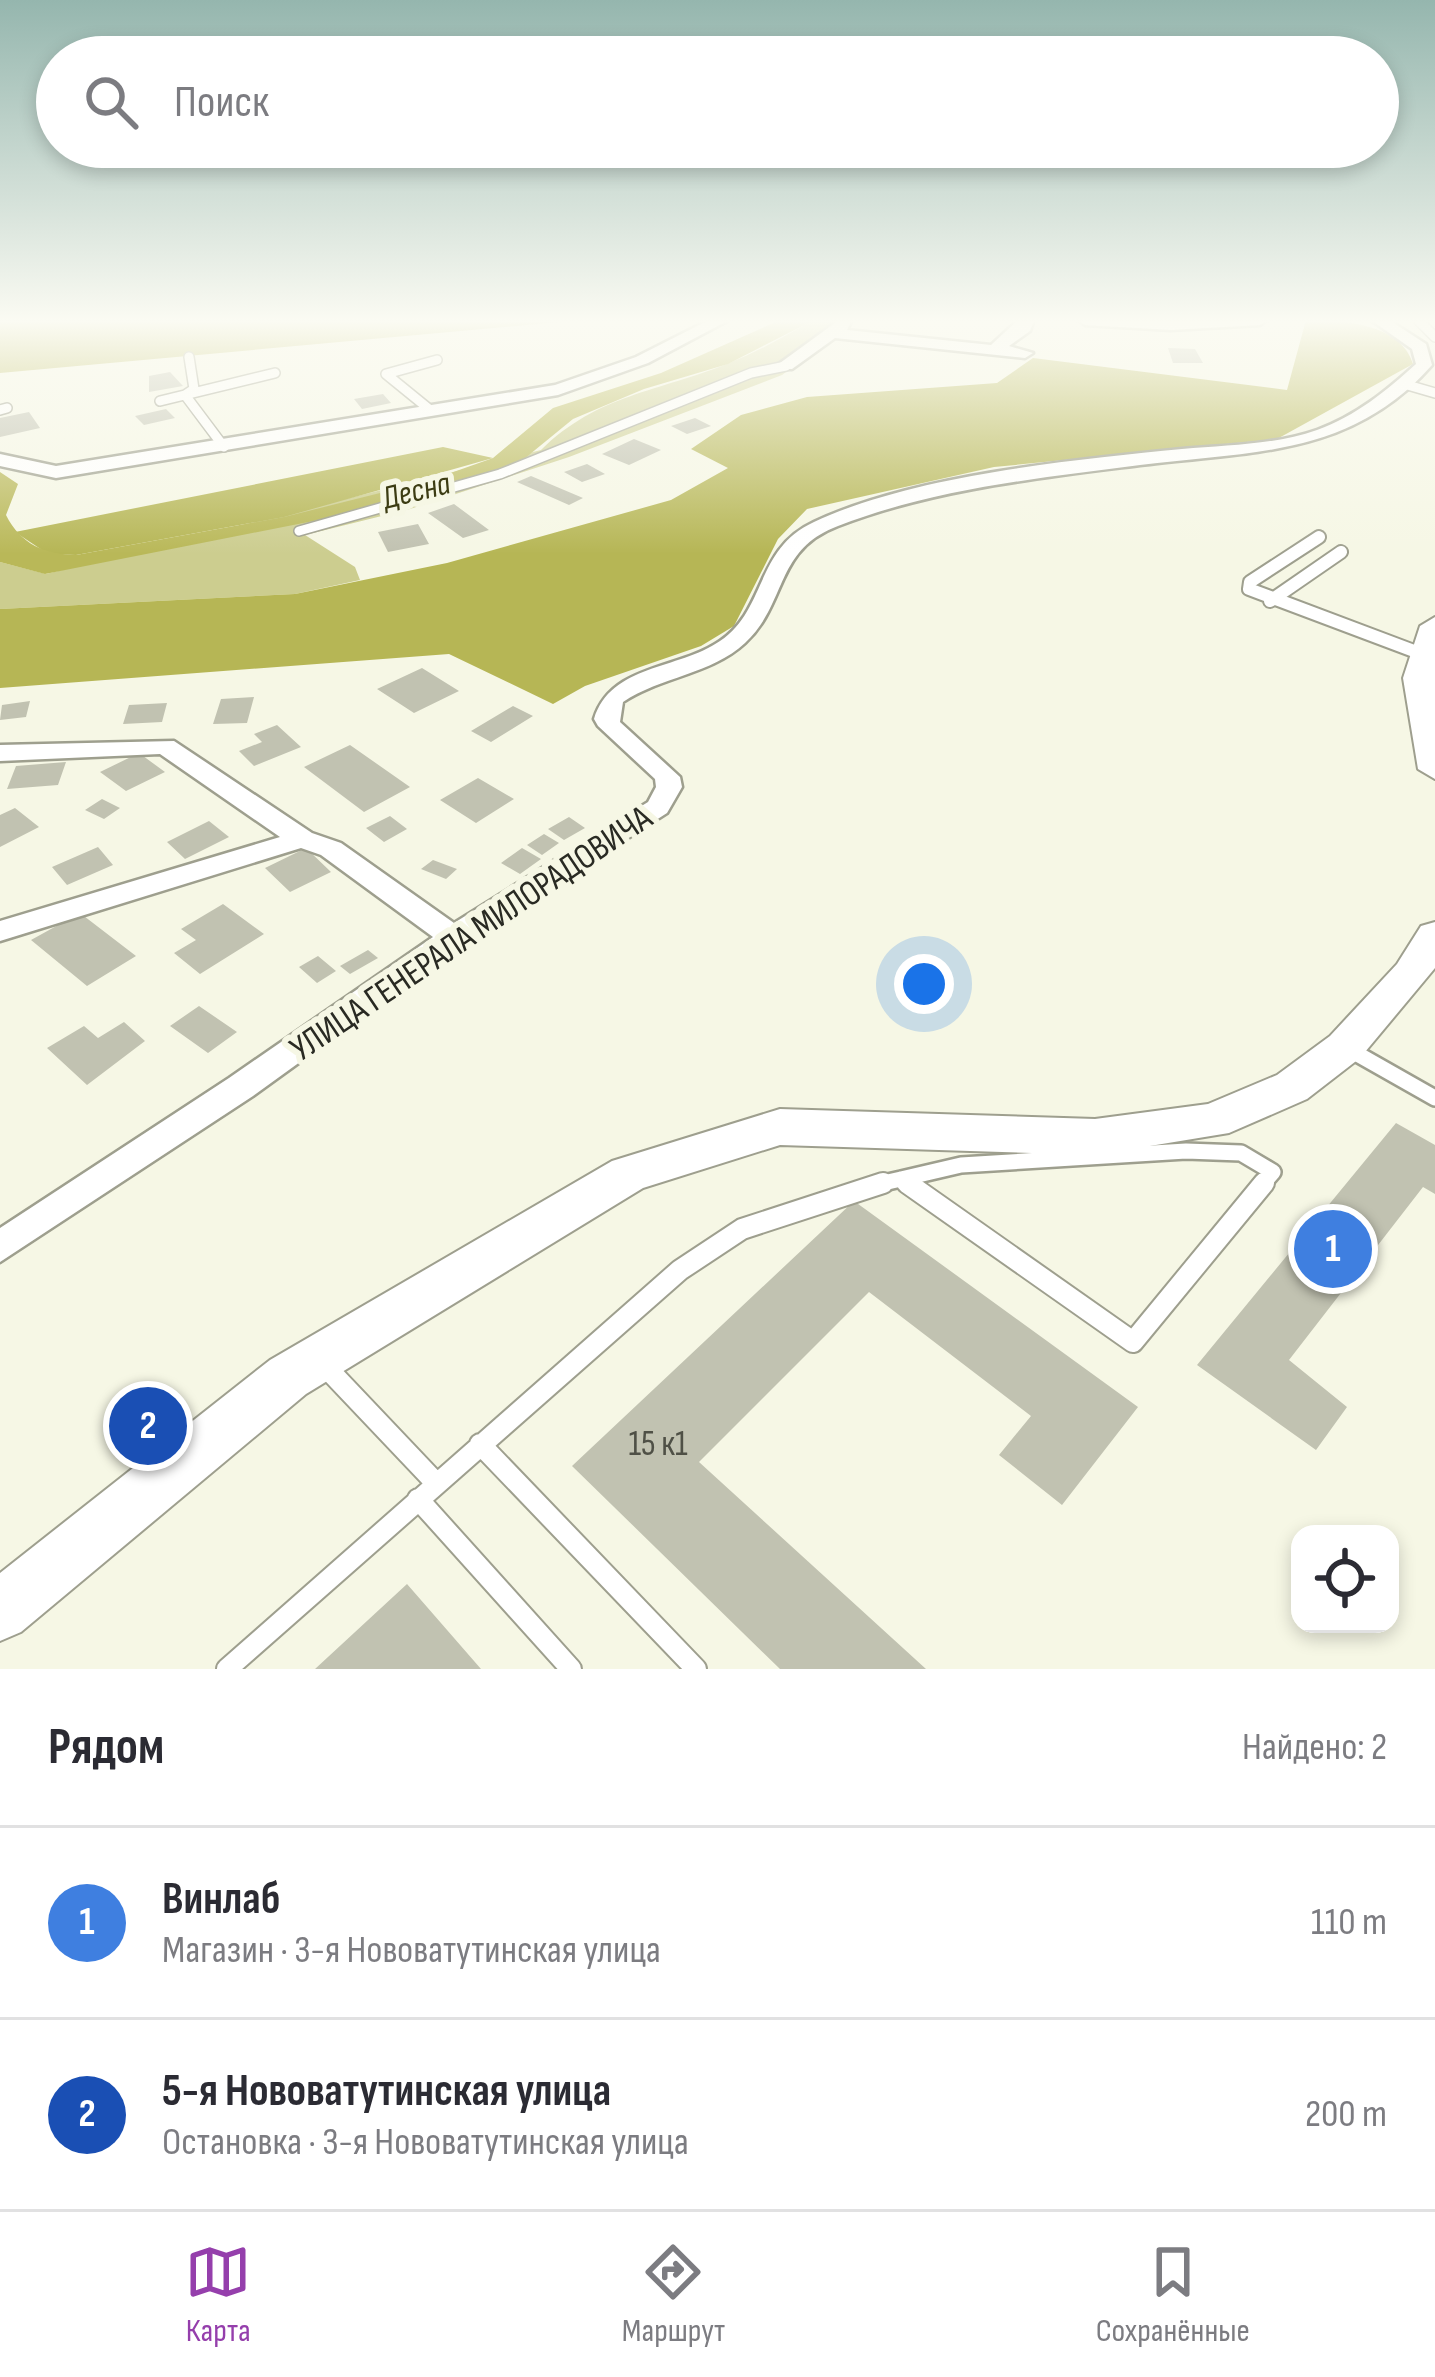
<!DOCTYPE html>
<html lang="ru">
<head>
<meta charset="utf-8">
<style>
	body { margin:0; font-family:"Sofia Sans Condensed",sans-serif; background:#f7f7f7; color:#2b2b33 }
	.controls { position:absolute; right:36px; bottom:36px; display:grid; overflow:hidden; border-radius:24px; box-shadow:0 6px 18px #0003 }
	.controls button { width:108px; height:108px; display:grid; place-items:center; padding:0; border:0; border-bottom:3px solid #e1e1e2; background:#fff; color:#2b2b33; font:60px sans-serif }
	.you { position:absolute; left:924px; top:984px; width:42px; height:42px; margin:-30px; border:9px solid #fff; border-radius:50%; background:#1a73e8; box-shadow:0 0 0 18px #1a73e833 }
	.badge { display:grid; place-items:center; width:78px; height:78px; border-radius:50%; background:#953fac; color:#fff; font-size:39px; font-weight:700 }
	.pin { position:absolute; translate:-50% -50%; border:6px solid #fff; box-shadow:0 3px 12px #0006 }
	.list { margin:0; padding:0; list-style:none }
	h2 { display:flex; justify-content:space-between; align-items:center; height:156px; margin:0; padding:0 48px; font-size:51px }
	h2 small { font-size:39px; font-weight:400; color:#7c7c81 }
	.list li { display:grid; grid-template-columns:78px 1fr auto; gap:36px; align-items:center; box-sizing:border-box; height:192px; padding:0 48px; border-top:3px solid #e1e1e2 }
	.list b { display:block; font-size:45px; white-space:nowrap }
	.list p { margin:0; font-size:39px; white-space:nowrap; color:#7c7c81 }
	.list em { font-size:39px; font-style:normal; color:#7c7c81 }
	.icon { flex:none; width:66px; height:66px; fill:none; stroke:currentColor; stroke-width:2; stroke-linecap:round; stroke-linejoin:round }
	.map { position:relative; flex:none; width:1435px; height:1669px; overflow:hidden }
	.search { position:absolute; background:#fff; box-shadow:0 6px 18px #0003; left:36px; right:36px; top:36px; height:132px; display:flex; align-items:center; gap:30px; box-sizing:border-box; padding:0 42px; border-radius:66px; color:#7c7c81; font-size:45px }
	.sheet { height:540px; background:#fff }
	nav { display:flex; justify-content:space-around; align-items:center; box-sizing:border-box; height:168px; border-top:3px solid #e1e1e2; background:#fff; font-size:33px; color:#7c7c81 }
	nav a { display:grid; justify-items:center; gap:6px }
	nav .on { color:#953fac }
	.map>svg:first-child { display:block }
	.green { fill:#cccd8f }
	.forest { fill:#b6b655 }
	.water { fill:#b9b858 }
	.building { fill:#c1c2b1 }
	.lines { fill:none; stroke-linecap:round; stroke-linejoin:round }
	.service-far3-casing { stroke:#9e9f8e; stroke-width:12 }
	.service-far2-casing { stroke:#9e9f8e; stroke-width:16 }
	.service-far1-casing { stroke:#9e9f8e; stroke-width:20 }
	.service-casing { stroke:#9e9f8e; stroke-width:24 }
	.minor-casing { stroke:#9e9f8e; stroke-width:5 }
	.tertiary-casing { stroke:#9e9f8e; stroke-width:4 }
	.service-far3 { stroke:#fff; stroke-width:9 }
	.service-far2 { stroke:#fff; stroke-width:12 }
	.service-far1 { stroke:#fff; stroke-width:15 }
	.service { stroke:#fff; stroke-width:20 }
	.minor { fill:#fff; fill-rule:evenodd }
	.tertiary { fill:#fff; fill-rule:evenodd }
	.labels { text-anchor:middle; stroke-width:12; stroke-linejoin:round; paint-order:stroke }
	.far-water-label { font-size:33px; font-style:italic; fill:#3c3c13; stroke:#f6f7e5 }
	.street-label { font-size:36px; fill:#292a23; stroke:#f6f7e5 }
	.near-number-label { font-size:36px; fill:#4f5046 }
</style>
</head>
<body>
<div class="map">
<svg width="1435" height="1669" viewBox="0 0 1435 1669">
	<rect width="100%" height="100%" fill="#f6f7e5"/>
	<path class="green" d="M 814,320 L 855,320 L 782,375 L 569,457 L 410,509 L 305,535 L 355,567 L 360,580 L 295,594 L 0,609 L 0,562 L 46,574 L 541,450 C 598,394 658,392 729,363 C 758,352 786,335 814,320 Z"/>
	<path class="forest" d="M 0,320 L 582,320 L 0,373 Z
		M 1306,320 C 1341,320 1401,323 1413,364 L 1277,439 L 994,467 L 807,509 L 778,539 L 734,626 L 701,646 L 585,686 L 553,704 L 449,654 L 0,688 L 0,609 L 295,594 L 447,563 L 671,500 L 728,468 L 691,449 L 741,415 L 807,397 L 997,383 L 1033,358 L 1287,390 Z
		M 443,447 L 493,458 L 284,517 L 76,555 L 48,554 L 15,532 Z"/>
	<path class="water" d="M 780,320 L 814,320 L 728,364 L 644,389 L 573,419 L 513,468 L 379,508 L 45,574 L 0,562 L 0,472 L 18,484 L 6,515 C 21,545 45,554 76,555 L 284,517 L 428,481 L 493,458 L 553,408 L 661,373 Z"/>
	<path class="building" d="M 1168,348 L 1195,349 L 1203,363 L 1173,363 Z
		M 170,372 L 183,386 L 149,392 L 149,376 Z
		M 383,394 L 391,403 L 362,409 L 354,399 Z
		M 166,409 L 175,418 L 144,425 L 135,416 Z
		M 29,412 L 40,428 L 0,437 L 0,418 Z
		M 695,418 L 711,426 L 687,434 L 671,426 Z
		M 634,439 L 661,450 L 629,465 L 602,454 Z
		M 587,464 L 605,474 L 582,482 L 564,472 Z
		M 531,476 L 583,498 L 569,505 L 517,482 Z
		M 454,504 L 489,530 L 463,538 L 428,513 Z
		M 418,524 L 429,544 L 388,552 L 378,532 Z
		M 422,668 L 459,691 L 414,713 L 377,689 Z
		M 254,697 L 247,723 L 213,724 L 221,699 Z
		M 30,701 L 26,717 L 0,720 L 2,705 Z
		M 167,703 L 162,722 L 123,724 L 129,705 Z
		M 513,706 L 533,716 L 491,742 L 471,731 Z
		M 277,725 L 301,747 L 254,766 L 239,751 L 262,742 L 254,734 Z
		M 350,745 L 410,787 L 364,812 L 304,767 Z
		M 139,753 L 165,772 L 126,791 L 100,772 Z
		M 66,762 L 58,785 L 7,789 L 16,766 Z
		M 478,778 L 514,799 L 476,823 L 440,800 Z
		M 102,799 L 120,808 L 104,819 L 85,810 Z
		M 15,808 L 39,827 L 0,847 L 0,815 Z
		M 390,816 L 407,829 L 384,842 L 366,828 Z
		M 569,817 L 585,828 L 564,840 L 548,829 Z
		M 209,821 L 229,837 L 185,859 L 167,842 Z
		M 544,834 L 559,843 L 542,855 L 527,845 Z
		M 98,847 L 113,865 L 67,885 L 52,867 Z
		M 306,848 L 331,872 L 290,892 L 265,868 Z
		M 522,848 L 541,859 L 520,874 L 501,863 Z
		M 433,860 L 457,869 L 446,879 L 421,869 Z
		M 223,904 L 264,934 L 200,974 L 174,953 L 196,940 L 181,929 Z
		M 80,913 L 136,956 L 87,986 L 31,940 Z
		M 368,950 L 378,958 L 350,974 L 340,966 Z
		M 318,956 L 336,971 L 317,983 L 299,967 Z
		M 199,1006 L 237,1032 L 208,1053 L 170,1026 Z
		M 124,1022 L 145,1041 L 87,1085 L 47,1048 L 84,1026 L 98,1038 Z
		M 1396,1123 L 1435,1145 L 1435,1194 L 1423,1187 L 1289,1360 L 1347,1407 L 1316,1450 L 1197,1365 Z
		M 854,1201 L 1138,1407 L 1062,1505 L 999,1455 L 1031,1416 L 869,1292 L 699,1462 L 926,1669 L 780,1669 L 572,1466 Z
		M 407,1584 L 481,1669 L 315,1669 Z"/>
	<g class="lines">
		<defs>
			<path id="service-far3" d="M 1418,320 L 1435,337
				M 189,357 L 194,389 L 185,395 L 224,447
				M 1404,384 L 1435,393
				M 160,401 L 275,373
				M 429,409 L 386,374 L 437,360
				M 0,410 L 7,408
				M 299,531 L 500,474 L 751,373 L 786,366"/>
			<path id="service-far2" d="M 1319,537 L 1250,582 L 1249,589 L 1435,659
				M 1270,601 L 1341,552"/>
			<path id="service-far1" d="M 1345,1047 L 1435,1098
				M 901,1179 L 911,1186
				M 901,1179 L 961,1165 L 1186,1151 L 1241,1153 L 1273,1172 L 1261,1186
				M 870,1186 L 901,1179"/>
			<path id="service" d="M 907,1183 L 1133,1342 L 1264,1183
				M 324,1365 L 436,1483
				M 480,1444 L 696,1669
				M 418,1499 L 571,1669
				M 227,1669 L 680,1270 L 742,1229 L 883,1183"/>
			<path id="minor" d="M 709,320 L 729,320 L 648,363 L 558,395 L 56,478 L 0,466 L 0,454 L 56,466 L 555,385 L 636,357 Z
				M 839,320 L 852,320 L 847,330 L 991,345 L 1018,320 L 1034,320 L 1030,331 L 1009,346 L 1033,353 L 1025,358 L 835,338 L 792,369 L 780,369 L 780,363 Z
				M 1078,320 L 1267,320 L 1260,325 L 1171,330 L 1085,325 Z
				M 1371,320 L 1389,320 L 1426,344 L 1432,365 C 1351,457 1252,451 1140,465 C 1039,478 933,489 838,526 C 774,550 788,603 745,643 C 712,674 660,677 623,702 L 620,722 L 680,777 L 682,787 L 667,813 L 463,944 L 253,1096 L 0,1262 L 0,1228 L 229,1078 L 433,937 L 321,855 L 301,848 L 0,941 L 0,921 L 280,837 L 160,754 L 0,761 L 0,745 L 174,741 L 312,833 L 341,843 L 454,923 L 648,802 L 656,787 L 655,779 L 598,726 L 594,719 C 611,664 678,670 720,641 C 767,609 755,549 814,522 C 914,475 1071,460 1182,449 C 1227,445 1274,445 1317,430 C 1356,416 1386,391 1416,364 L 1412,349 Z"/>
			<path id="tertiary" d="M 1435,617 L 1435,779 L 1418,769 L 1403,678 L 1420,626 Z
				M 1435,922 L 1435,968 L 1360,1058 L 1307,1099 L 1229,1133 L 1095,1155 L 780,1145 L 643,1188 L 306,1394 L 21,1632 L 0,1641 L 0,1573 L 270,1360 L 612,1161 L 780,1109 L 1095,1119 L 1208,1104 L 1277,1075 L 1330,1036 L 1397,964 L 1421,926 Z"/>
		</defs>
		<use href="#service-far3" class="service-far3-casing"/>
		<use href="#service-far2" class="service-far2-casing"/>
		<use href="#service-far1" class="service-far1-casing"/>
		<use href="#service" class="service-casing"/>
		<use href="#minor" class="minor-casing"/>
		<use href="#tertiary" class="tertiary-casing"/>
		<use href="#service-far3" class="service-far3"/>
		<use href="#service-far2" class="service-far2"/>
		<use href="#service-far1" class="service-far1"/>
		<use href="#service" class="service"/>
		<use href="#minor" class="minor"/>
		<use href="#tertiary" class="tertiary"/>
	</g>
	<linearGradient id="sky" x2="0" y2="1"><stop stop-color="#95b6ae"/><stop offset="0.58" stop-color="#fbfbf3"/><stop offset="1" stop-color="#fbfbf3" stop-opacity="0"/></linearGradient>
	<rect width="1435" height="554" fill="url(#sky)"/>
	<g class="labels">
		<g class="far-water-label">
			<text transform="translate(416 489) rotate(-14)" y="12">Десна</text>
		</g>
		<g class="street-label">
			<text transform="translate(470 932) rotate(-34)" y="13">УЛИЦА ГЕНЕРАЛА МИЛОРАДОВИЧА</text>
		</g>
		<g class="near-number-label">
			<text x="658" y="1455">15 к1</text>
		</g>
	</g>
</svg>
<div class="controls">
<button><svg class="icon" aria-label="locate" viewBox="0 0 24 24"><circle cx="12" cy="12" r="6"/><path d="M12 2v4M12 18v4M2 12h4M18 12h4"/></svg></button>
</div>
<div class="you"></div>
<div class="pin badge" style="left:1333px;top:1249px;background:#3f7fe0">1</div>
<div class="pin badge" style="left:148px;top:1426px;background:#1a4fb4">2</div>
<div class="search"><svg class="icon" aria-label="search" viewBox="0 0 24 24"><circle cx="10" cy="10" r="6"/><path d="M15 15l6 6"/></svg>Поиск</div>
</div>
<section class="sheet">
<h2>Рядом<small>Найдено: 2</small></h2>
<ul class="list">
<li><span class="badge" style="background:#3f7fe0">1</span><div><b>Винлаб</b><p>Магазин · 3-я Нововатутинская улица</p></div><em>110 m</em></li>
<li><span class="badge" style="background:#1a4fb4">2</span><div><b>5-я Нововатутинская улица</b><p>Остановка · 3-я Нововатутинская улица</p></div><em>200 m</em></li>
</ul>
</section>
<nav>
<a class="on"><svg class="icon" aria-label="map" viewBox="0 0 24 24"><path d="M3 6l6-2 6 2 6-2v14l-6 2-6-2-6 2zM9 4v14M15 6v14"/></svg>Карта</a>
<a><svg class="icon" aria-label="directions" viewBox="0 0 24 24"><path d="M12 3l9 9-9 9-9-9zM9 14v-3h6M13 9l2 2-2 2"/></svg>Маршрут</a>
<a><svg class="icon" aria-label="saved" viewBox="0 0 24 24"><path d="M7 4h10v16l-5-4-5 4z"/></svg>Сохранённые</a>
</nav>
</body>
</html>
